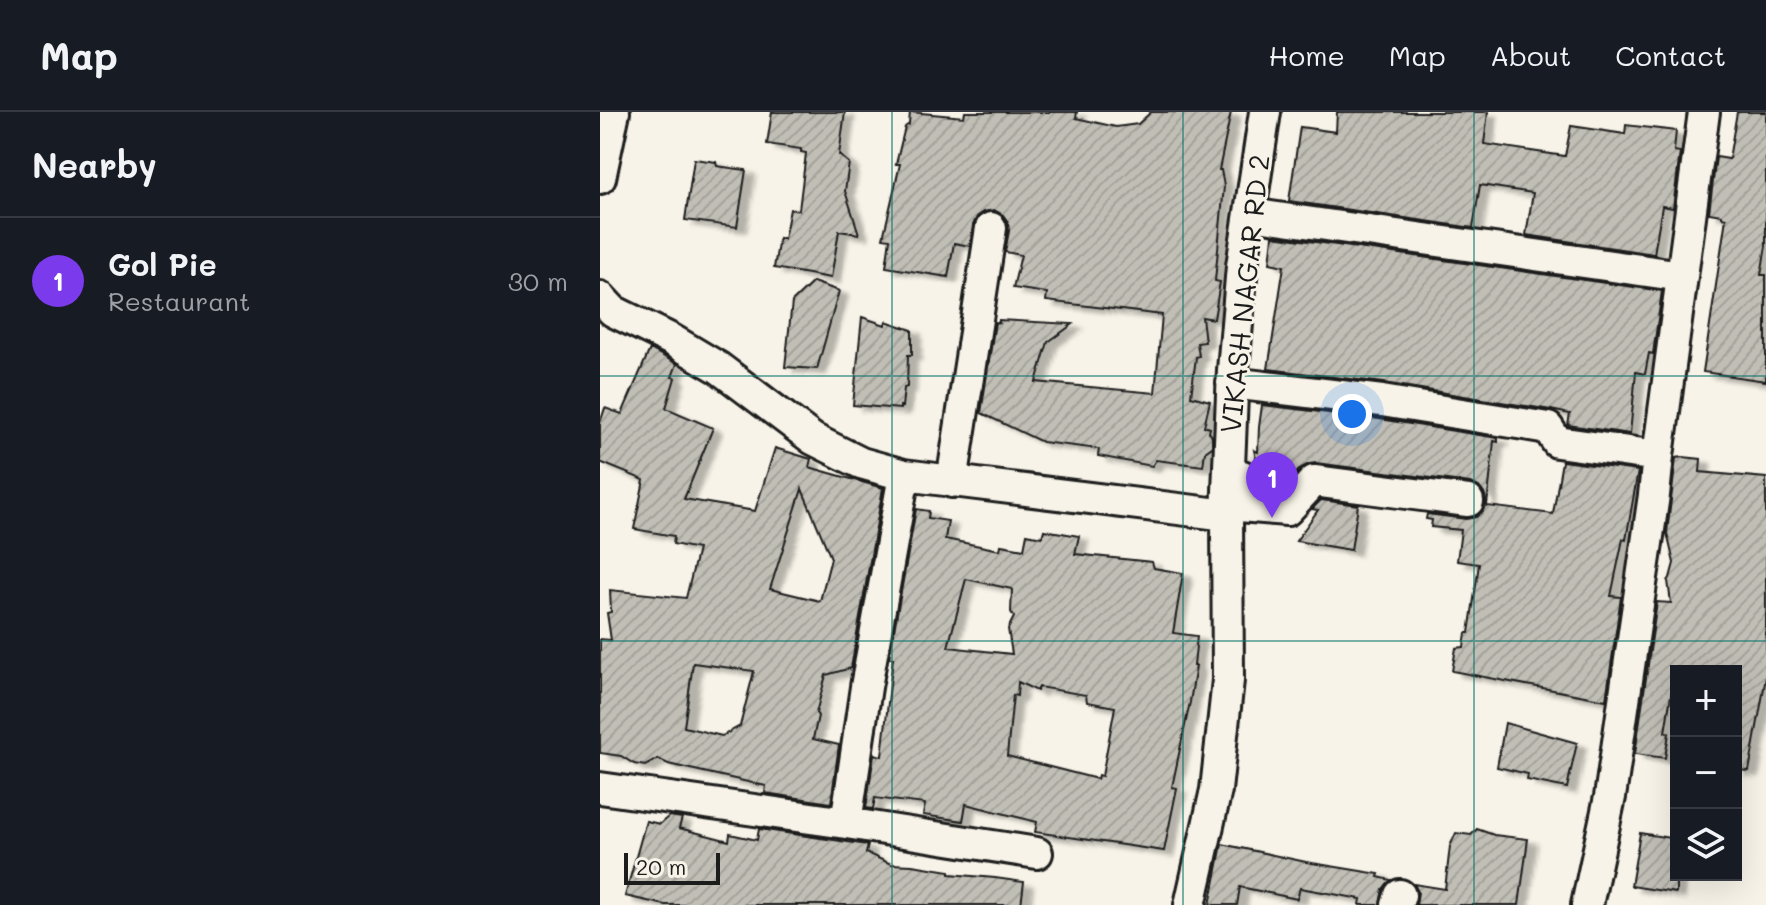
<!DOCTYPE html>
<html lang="en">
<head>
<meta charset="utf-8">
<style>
	body { margin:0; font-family:Mali,sans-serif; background:#242831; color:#f1f3f6 }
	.controls { position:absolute; right:24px; bottom:24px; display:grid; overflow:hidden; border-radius:0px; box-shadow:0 8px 32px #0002 }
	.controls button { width:72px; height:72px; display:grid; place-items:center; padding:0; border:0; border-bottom:2px solid #363941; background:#171b24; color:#f1f3f6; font:40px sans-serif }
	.scale { position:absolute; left:24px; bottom:20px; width:96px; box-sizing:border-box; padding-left:8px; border:4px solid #1c1c1c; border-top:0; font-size:22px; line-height:28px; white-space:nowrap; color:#1c1c1c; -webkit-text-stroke:6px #f7f3e8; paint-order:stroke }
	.you { position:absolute; left:752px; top:302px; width:28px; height:28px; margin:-20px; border:6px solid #fff; border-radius:50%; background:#1a73e8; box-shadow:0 0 0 12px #1a73e833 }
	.badge { display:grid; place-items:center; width:52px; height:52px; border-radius:50%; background:#7c3aed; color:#fff; font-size:26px; font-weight:700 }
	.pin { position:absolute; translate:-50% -66px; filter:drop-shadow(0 2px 4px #0008) }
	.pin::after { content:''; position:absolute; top:42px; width:28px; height:24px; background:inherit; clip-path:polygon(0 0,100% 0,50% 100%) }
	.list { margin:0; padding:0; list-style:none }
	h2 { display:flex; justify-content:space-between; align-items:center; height:104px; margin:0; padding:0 32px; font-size:34px }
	h2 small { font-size:26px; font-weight:400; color:#9ea1a6 }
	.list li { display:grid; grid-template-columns:52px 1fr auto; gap:24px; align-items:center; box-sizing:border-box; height:128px; padding:0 32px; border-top:2px solid #363941 }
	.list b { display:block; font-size:30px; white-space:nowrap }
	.list p { margin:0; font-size:26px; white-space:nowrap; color:#9ea1a6 }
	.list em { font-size:26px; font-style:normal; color:#9ea1a6 }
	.icon { flex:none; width:44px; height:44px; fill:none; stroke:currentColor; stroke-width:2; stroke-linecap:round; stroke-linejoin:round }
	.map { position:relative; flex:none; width:1166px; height:793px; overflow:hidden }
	header { display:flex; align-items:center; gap:48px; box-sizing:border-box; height:112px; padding:0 40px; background:#171b24; border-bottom:2px solid #363941 }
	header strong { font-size:38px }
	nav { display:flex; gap:44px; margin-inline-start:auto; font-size:28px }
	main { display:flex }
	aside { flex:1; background:#171b24 }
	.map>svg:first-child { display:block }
	.building { fill:url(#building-hatch); stroke:#1c1c1c; stroke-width:2; fill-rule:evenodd; filter:url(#shadow) }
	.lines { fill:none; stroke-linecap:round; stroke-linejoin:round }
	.minor-casing { stroke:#1c1c1c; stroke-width:36 }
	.minor { stroke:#f7f3e8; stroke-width:30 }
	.grid { fill:none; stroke:#0f766e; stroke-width:2; stroke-opacity:0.55 }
	.labels { text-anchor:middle; stroke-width:6; stroke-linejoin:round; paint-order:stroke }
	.street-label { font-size:28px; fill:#1c1c1c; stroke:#f7f3e8 }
</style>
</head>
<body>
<header>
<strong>Map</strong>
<nav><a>Home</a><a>Map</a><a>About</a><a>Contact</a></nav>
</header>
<main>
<aside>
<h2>Nearby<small></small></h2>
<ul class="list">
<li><span class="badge">1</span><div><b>Gol Pie</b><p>Restaurant</p></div><em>30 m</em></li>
</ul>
</aside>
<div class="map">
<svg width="1166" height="793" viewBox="0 0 1166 793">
	<defs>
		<pattern id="building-hatch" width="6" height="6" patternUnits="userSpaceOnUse" patternTransform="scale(2)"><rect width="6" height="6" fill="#c0beb5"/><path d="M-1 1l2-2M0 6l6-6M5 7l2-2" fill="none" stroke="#a4a39b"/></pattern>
		<filter id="shadow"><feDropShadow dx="9" dy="5" stdDeviation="2" flood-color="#0004"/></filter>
	</defs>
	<rect width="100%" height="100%" fill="#f7f3e8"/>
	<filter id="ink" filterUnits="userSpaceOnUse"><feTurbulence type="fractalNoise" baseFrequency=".0125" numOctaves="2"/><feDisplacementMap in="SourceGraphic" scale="16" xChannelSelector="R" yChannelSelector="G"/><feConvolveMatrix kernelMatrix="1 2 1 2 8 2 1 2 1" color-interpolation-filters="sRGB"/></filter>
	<g filter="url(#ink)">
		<path class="building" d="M 172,0 L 245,0 L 239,43 L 249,51 L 245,79 L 259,122 L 239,119 L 231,166 L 174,156 L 179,126 L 184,127 L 190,97 L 199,98 L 206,41 L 201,40 L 201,37 L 167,32 Z
			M 310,0 L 364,5 L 365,0 L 477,0 L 476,6 L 516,15 L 538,12 L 551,0 L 631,0 L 619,58 L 621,58 L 624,74 L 615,169 L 620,170 L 614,207 L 602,205 L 605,230 L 597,231 L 599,244 L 596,245 L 591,284 L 610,289 L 604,314 L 610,316 L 609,320 L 612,324 L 612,335 L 605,340 L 603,354 L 556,348 L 552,354 L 498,344 L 499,337 L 442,330 L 381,301 L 395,210 L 399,211 L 399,208 L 473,212 L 448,230 L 436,270 L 555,281 L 562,203 L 446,189 L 447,181 L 413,176 L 421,143 L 405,140 L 409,119 L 408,110 L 403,103 L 394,98 L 384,100 L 377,105 L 373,113 L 370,134 L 354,131 L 348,165 L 286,155 L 290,127 L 283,126 L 300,52 L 296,52 L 305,15 L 309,12 Z
			M 737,0 L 888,0 L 884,32 L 965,44 L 971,14 L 1025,22 L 1026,13 L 1076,19 L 1074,39 L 1080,40 L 1073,96 L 1062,94 L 1054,142 L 926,123 L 933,81 L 880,73 L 873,116 L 689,89 L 700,15 L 736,20 Z
			M 1137,0 L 1166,0 L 1166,134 L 1161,163 L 1166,163 L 1166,269 L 1103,260 L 1126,106 L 1122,105 L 1122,103 L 1109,101 L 1116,45 L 1129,47 Z
			M 94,47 L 116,50 L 117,54 L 146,58 L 137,115 L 85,108 Z
			M 673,124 L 1062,179 L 1053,242 L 1049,241 L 1045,262 L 1036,260 L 1030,322 L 968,313 L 970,302 L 951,298 L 784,271 L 668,257 L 684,154 L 670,151 Z
			M 213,170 L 239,179 L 217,257 L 185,255 L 192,190 Z
			M 262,205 L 285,213 L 286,209 L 312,218 L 312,243 L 308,243 L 307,275 L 304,276 L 302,295 L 300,294 L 300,297 L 253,293 Z
			M 50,237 L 77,252 L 72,265 L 75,266 L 66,296 L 113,316 L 84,387 L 155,399 L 175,336 L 211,347 L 209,355 L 283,376 L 251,556 L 226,563 L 216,601 L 218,604 L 213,627 L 239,633 L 231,691 L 165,681 L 166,674 L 68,652 L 58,647 L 45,654 L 34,652 L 21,644 L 0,641 L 0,527 L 11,528 L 7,501 L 11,500 L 10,478 L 86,486 L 98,437 L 73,432 L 74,424 L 34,417 L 44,368 L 0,350 L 0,311 L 5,296 L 22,302 ZM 202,377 L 231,446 L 220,489 L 170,477 ZM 93,551 L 154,559 L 140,614 L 122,624 L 84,615 Z
			M 662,293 L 779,307 L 898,326 L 898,330 L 894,329 L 887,394 L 953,402 L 962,349 L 1038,359 L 1026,428 L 1023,427 L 1011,484 L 1021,485 L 1006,588 L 852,559 L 856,536 L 864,535 L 866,521 L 869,521 L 879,452 L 857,449 L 861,418 L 831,415 L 832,408 L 826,407 L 827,402 L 866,407 L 876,405 L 883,399 L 886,391 L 885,383 L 879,375 L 870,371 L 716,351 L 709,352 L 701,356 L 680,379 L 659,378 L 660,365 L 654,338 L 658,340 L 659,315 Z
			M 1083,345 L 1101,347 L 1100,360 L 1166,366 L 1166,565 L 1149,659 L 1136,658 L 1136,559 L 1075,559 L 1065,620 L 1069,621 L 1065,646 L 1035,642 L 1057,490 L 1071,491 L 1068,469 L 1070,466 L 1074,451 L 1067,421 L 1076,346 Z
			M 721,388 L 758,393 L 751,438 L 696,429 L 718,398 L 712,397 Z
			M 316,397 L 329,399 L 328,406 L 348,409 L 345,427 L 400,438 L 401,433 L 424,437 L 427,422 L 442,425 L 444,418 L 479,424 L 475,442 L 552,450 L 554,456 L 583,461 L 573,521 L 597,524 L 594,554 L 596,554 L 590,590 L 572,675 L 577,676 L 564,739 L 435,720 L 437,710 L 366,692 L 363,709 L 323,703 L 325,692 L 275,686 L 273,697 L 266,696 L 274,642 L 282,644 L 293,546 L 289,546 ZM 366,467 L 412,477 L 411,500 L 414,505 L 408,517 L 412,542 L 348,535 ZM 418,570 L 437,579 L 439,575 L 486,583 L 487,590 L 515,595 L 502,664 L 498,663 L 497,667 L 407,644 L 413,583 L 417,584 Z
			M 905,611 L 977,631 L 967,676 L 927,668 L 928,662 L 897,655 Z
			M 69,704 L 82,706 L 79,716 L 129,729 L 130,722 L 157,728 L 159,717 L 268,733 L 266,741 L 291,752 L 312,753 L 350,759 L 350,762 L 395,766 L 424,770 L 421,793 L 65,793 L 25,784 L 46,709 L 60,712 Z
			M 877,717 L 894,723 L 928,727 L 919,793 L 816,793 L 818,780 L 814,772 L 845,777 L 850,734 L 856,721 L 871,723 Z
			M 1040,721 L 1076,727 L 1076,781 L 1031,774 Z
			M 622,732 L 706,750 L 779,762 L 778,765 L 791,768 L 783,777 L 780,793 L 760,793 L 761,787 L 700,776 L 697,787 L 640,775 L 637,793 L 610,793 Z"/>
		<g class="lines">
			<defs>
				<path id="minor" d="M 0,66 L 14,0
					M 650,102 L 1082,164
					M 0,185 L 13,199 L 72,228 L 119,256 L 213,327 L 261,351 L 304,363
					M 632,271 L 782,289 L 948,316 L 957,330 L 1058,344
					M 640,364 L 642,364 L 639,394 L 687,398 L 714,369 L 868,389
					M 352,370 L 391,116
					M 0,676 L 246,711 L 437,741
					M 246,711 L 266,575 L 304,363 L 627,403
					M 590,793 L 616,678 L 628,568 L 627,403 L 633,258 L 642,154 L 665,0
					M 797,793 L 800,783
					M 987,793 L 1010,685 L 1054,383 L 1058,344 L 1104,0"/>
			</defs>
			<use href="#minor" class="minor-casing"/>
			<use href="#minor" class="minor"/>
		</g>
	</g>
	<path class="grid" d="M 292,0 L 292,793M 583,0 L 583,793M 874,0 L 874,793M 0,264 L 1166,264M 0,529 L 1166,529"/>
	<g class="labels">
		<g class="street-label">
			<text transform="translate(645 182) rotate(-84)" y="10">VIKASH NAGAR RD 2</text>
		</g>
	</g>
</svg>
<div class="controls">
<button>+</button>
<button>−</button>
<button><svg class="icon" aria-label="layers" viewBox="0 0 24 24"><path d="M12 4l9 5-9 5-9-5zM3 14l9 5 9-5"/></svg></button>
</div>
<div class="scale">20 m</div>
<div class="you"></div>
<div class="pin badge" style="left:672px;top:406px">1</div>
</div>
</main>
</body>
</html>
